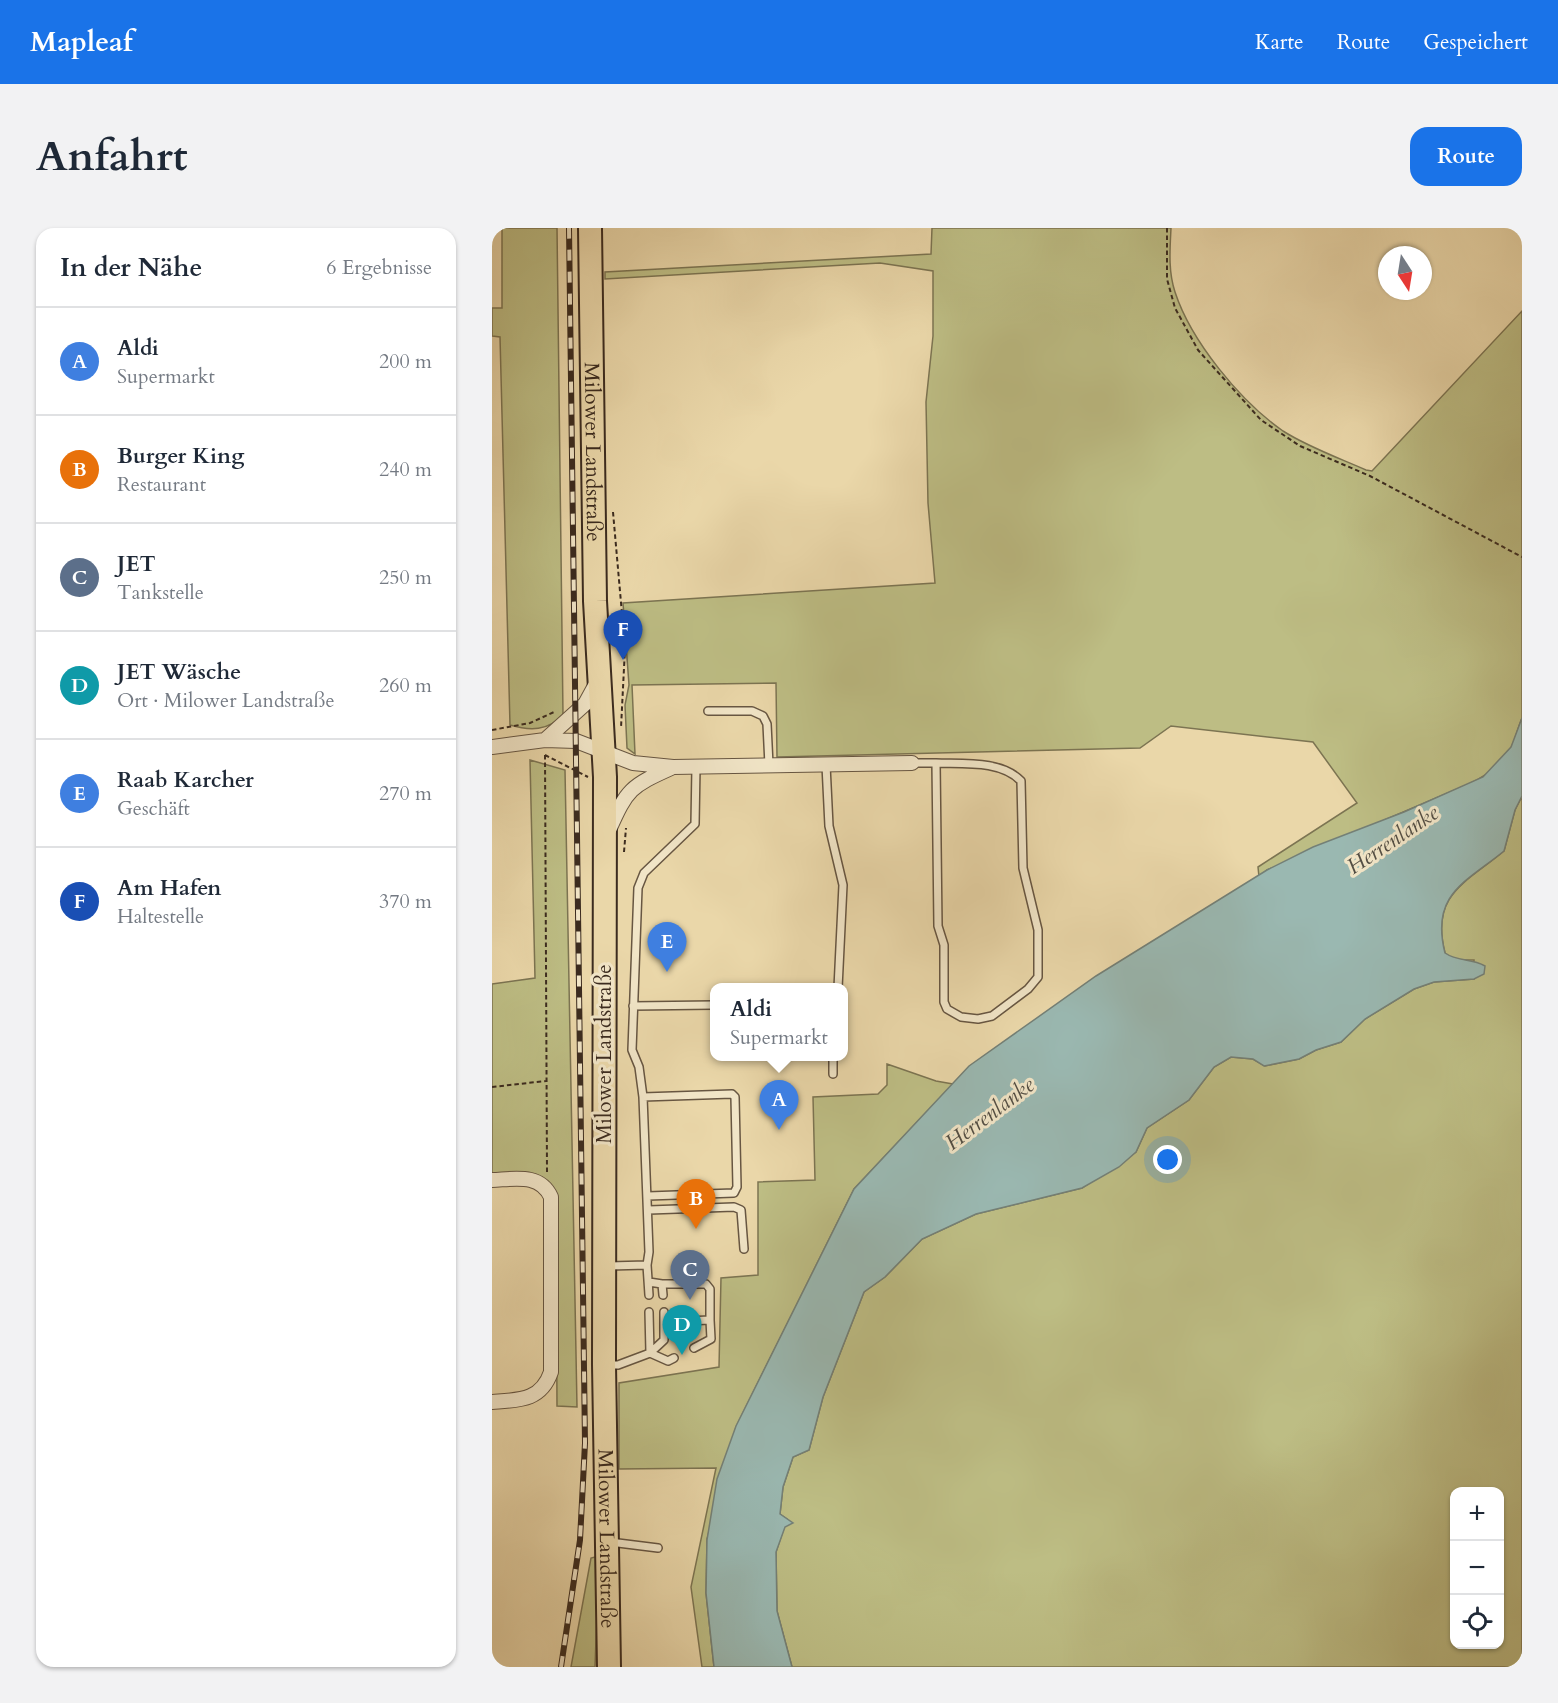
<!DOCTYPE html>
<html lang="de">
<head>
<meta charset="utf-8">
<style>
	body { margin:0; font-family:Cardo,serif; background:#f2f2f3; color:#1f2937 }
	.controls { position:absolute; right:18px; bottom:18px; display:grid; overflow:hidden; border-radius:12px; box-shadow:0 2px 4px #0004 }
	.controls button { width:54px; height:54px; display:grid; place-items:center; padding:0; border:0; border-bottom:2px solid #e0e1e3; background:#fff; color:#1f2937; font:30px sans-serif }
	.compass { position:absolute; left:886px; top:18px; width:54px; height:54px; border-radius:50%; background:#fff; box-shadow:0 2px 4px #0004; rotate:168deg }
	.you { position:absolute; left:676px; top:932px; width:21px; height:21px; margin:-15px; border:4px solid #fff; border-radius:50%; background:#1a73e8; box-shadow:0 0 0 9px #1a73e833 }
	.badge { display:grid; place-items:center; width:39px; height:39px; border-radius:50%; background:#1a73e8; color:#fff; font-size:20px; font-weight:700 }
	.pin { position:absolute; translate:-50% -50px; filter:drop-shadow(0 2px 3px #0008) }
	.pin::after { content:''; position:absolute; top:32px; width:21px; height:18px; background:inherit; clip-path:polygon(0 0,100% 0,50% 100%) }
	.popup { position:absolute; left:218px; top:755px; width:138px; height:78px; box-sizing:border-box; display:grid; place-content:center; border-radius:12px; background:#fff; filter:drop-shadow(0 2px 4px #0005); font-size:20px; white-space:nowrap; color:#747a83 }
	.popup b { font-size:22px; color:#1f2937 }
	.popup::after { content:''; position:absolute; left:50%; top:100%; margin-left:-12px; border:12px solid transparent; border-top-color:#fff }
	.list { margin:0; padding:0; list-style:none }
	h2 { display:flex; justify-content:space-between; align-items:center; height:78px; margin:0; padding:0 24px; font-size:26px }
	h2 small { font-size:20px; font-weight:400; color:#747a83 }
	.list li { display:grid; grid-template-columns:39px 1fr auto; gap:18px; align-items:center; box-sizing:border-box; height:108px; padding:0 24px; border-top:2px solid #e0e1e3 }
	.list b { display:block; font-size:22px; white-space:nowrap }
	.list p { margin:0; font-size:20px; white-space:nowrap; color:#747a83 }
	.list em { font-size:20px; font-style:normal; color:#747a83 }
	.icon { flex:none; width:33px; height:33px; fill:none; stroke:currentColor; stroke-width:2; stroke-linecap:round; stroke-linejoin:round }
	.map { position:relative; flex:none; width:1030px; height:1439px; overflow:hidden; border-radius:18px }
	header { display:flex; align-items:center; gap:36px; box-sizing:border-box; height:84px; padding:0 30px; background:#1a73e8; color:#fff }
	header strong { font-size:28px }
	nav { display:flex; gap:33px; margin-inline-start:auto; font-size:21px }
	.intro { display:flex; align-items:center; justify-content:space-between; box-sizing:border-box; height:144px; padding:0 36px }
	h1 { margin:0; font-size:42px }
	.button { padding:15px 27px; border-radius:18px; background:#1a73e8; color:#fff; font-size:21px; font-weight:700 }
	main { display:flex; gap:36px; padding:0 36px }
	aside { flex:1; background:#fff; border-radius:18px; box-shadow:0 2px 4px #0004 }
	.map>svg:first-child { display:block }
	.green { fill:#bdbd84; stroke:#7c7452; stroke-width:1.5; fill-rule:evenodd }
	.water { fill:#9ab8b1; stroke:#748077; stroke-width:1.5 }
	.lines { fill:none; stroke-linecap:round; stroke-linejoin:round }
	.lane-casing { stroke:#675642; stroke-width:10 }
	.street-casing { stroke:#675642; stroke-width:16 }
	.primary-casing { stroke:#3b2b1f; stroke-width:26 }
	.path { stroke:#3b2b1f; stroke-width:2; stroke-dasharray:4.5 3; stroke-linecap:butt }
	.lane { stroke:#f1e5c7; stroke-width:7 }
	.street { stroke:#f1e5c7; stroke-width:14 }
	.primary { stroke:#ead7a9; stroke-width:22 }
	.rail-casing { stroke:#3b2b1f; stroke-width:6 }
	.rail { stroke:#f1e5c7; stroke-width:4; stroke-dasharray:11; stroke-linecap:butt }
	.labels { text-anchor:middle; stroke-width:6; stroke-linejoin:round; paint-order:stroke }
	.street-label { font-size:21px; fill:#3b2b1f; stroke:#f1e5c7 }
	.water-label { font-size:22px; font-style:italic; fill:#534e44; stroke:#f1e5c7 }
</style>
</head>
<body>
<header>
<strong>Mapleaf</strong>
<nav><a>Karte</a><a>Route</a><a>Gespeichert</a></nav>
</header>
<div class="intro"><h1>Anfahrt</h1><a class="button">Route</a></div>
<main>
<aside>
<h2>In der Nähe<small>6 Ergebnisse</small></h2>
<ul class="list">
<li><span class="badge" style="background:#3f7fe0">A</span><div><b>Aldi</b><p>Supermarkt</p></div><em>200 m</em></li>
<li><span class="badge" style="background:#e8710a">B</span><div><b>Burger King</b><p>Restaurant</p></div><em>240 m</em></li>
<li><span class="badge" style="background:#5c6f8a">C</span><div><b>JET</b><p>Tankstelle</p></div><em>250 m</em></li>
<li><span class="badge" style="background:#0f9aa8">D</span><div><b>JET Wäsche</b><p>Ort · Milower Landstraße</p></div><em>260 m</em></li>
<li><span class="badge" style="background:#3f7fe0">E</span><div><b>Raab Karcher</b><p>Geschäft</p></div><em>270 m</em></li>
<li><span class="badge" style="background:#1a4fb4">F</span><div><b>Am Hafen</b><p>Haltestelle</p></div><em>370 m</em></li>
</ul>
</aside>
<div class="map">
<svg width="1030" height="1439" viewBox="0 0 1030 1439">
	<rect width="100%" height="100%" fill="#ead7a9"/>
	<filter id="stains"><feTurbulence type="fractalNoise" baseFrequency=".00333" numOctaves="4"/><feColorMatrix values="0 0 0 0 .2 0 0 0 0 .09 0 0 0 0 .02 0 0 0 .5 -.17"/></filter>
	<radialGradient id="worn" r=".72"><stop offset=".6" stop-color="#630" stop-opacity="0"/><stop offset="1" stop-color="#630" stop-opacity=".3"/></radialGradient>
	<path class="green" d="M 10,0 L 65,0 L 71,487 C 56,503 38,503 18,497 L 8,109 L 0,108 L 0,80 L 10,80 Z
		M 440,0 L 679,0 C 678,21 676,43 683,64 C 699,113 748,173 791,203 C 816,219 847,230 874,242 L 880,243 L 1030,83 L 1030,490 C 1026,499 1024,509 1020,518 C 1011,535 994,548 977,556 L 775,642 L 767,649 L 766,639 L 865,575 L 821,514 L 679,498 L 648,520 L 285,529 L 284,455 L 140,457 L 143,526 L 135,520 L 133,477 L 137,457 L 131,375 L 443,355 L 436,275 L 434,174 L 441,108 L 441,43 L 388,35 L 113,51 L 113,44 L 439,26 Z
		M 38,532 L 73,542 L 85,1179 L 65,1178 L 64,972 L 58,957 L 50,949 L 0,948 L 0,756 L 43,750 Z
		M 1030,568 L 1030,1439 L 300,1439 L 285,1383 L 284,1324 L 295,1291 L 288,1286 L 291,1259 L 301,1229 L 317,1222 L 331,1169 L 372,1064 L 393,1049 L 430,1011 L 484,986 L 590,960 L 644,924 L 655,900 L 697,872 L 722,839 L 739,829 L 761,831 L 773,838 L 807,831 L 824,822 L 849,814 L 873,791 L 922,761 L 942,754 L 982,751 L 982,732 L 962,732 L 953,725 C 938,666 974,655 1012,623 L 1023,582 ZM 963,1264 L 1008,1264 L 1008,1416 L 963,1416 Z
		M 395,836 L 444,853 L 461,856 L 362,961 L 244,1199 L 215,1311 L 214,1365 L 222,1439 L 210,1439 L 199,1359 L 224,1240 L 127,1241 L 127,1155 L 227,1139 L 229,1050 L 266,1047 L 266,954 L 323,952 L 321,869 L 386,866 L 395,857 Z
		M 107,1328 L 103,1439 L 79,1439 L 99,1330 Z"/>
	<path class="water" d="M 1030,490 L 1030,568 L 1023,582 L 1012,623 C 974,654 938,666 953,725 C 966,734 979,730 993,738 L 992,746 L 982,751 L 942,754 L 922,761 L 873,791 L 849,814 L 824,822 L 807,831 L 772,838 L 761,831 L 739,829 L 722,839 L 697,872 L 655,900 L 644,924 L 627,939 L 590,960 L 484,986 L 430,1011 L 393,1049 L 372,1064 L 331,1169 L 317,1222 L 301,1229 L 291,1259 L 288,1286 L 301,1295 L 293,1299 L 284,1324 L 285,1383 L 300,1439 L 222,1439 L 214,1365 L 215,1312 L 225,1251 L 244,1198 L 362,961 L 477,838 L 604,748 L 775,642 L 821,619 L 912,584 L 991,549 L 1019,519 Z"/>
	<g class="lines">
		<defs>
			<path id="lane" d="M 216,483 L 260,483 L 271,488 L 275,496 L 277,537
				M 420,535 L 444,535 L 446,698 L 452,717 L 452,774 L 455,781 L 469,789 L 486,791 L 500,788 L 536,761 L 546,749 L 546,702 L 531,640 L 529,553 C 509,532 471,536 444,535
				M 334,537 L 337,598 L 351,657 L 346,760
				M 141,778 L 222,777
				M 341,828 L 341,846
				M 151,869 L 240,866 L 243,869 L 245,959 L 242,965 L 156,968
				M 157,982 L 242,979 L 249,982 L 252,1021
				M 155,1037 L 157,1067
				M 117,1038 L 155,1037 L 157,1024 L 151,869 L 147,839 L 140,822 L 146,660 L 152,645 L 203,596 L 204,539
				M 157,1054 L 170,1056 L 214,1056 L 218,1061 L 218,1092 L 172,1094 L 172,1112 L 158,1125 L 176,1133 L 182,1130
				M 170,1056 L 171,1067
				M 172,1084 L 172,1094
				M 202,1120 L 219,1111 L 218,1092
				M 114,1137 L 126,1137 L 158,1125 L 157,1084
				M 118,1314 L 166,1320"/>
			<path id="street" d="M 53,512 L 93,476 L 105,454
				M 0,519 L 53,512 L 84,513 L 141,535 L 181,539 L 420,535
				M 117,602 C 135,561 139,558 179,540
				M 0,952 C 23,951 48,945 59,969 L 59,1144 C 49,1173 27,1172 0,1174"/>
			<g id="primary">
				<path id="s1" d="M 98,0 L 103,373 L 113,549 L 112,1137 L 117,1439"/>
			</g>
		</defs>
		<use href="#lane" class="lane-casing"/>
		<use href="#street" class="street-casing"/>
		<use href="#primary" class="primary-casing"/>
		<path class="path" d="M 675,0 L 675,51 L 683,80 L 706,122 L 769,192 L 808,218 L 878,248 L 1030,329
			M 121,284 L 133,420 L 129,500
			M 0,502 L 38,495 L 62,484
			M 53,527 L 55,944
			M 53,527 L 96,549
			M 132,624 L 134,600
			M 0,859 L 54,853"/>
		<use href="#lane" class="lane"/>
		<use href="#street" class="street"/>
		<use href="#primary" class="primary"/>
		<defs>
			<path id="rail" d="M 69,1439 L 88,1312 L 93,1215 L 77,0"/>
		</defs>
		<use href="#rail" class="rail-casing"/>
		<use href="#rail" class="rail"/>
	</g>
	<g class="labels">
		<g class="street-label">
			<text dy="7" stroke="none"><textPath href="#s1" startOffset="224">Milower Landstraße</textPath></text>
			<text transform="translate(112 826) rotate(-90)" y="7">Milower Landstraße</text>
			<text dy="7" stroke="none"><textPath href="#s1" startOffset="1311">Milower Landstraße</textPath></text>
		</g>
		<g class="water-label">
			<text transform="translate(900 611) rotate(-34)" y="8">Herrenlanke</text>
			<text transform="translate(497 885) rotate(-37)" y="8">Herrenlanke</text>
		</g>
	</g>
	<rect width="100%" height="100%" filter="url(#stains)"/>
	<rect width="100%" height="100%" fill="url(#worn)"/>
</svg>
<div class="controls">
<button>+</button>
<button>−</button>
<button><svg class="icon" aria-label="locate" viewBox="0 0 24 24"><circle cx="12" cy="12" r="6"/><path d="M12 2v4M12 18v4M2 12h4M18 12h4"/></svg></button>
</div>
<svg class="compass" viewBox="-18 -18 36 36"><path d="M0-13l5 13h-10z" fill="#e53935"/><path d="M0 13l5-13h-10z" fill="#747a83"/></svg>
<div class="you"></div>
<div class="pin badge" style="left:287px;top:902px;background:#3f7fe0">A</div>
<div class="popup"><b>Aldi</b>Supermarkt</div>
<div class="pin badge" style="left:204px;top:1001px;background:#e8710a">B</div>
<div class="pin badge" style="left:198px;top:1072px;background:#5c6f8a">C</div>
<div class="pin badge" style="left:190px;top:1127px;background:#0f9aa8">D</div>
<div class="pin badge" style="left:175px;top:744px;background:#3f7fe0">E</div>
<div class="pin badge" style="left:131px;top:432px;background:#1a4fb4">F</div>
</div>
</main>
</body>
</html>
